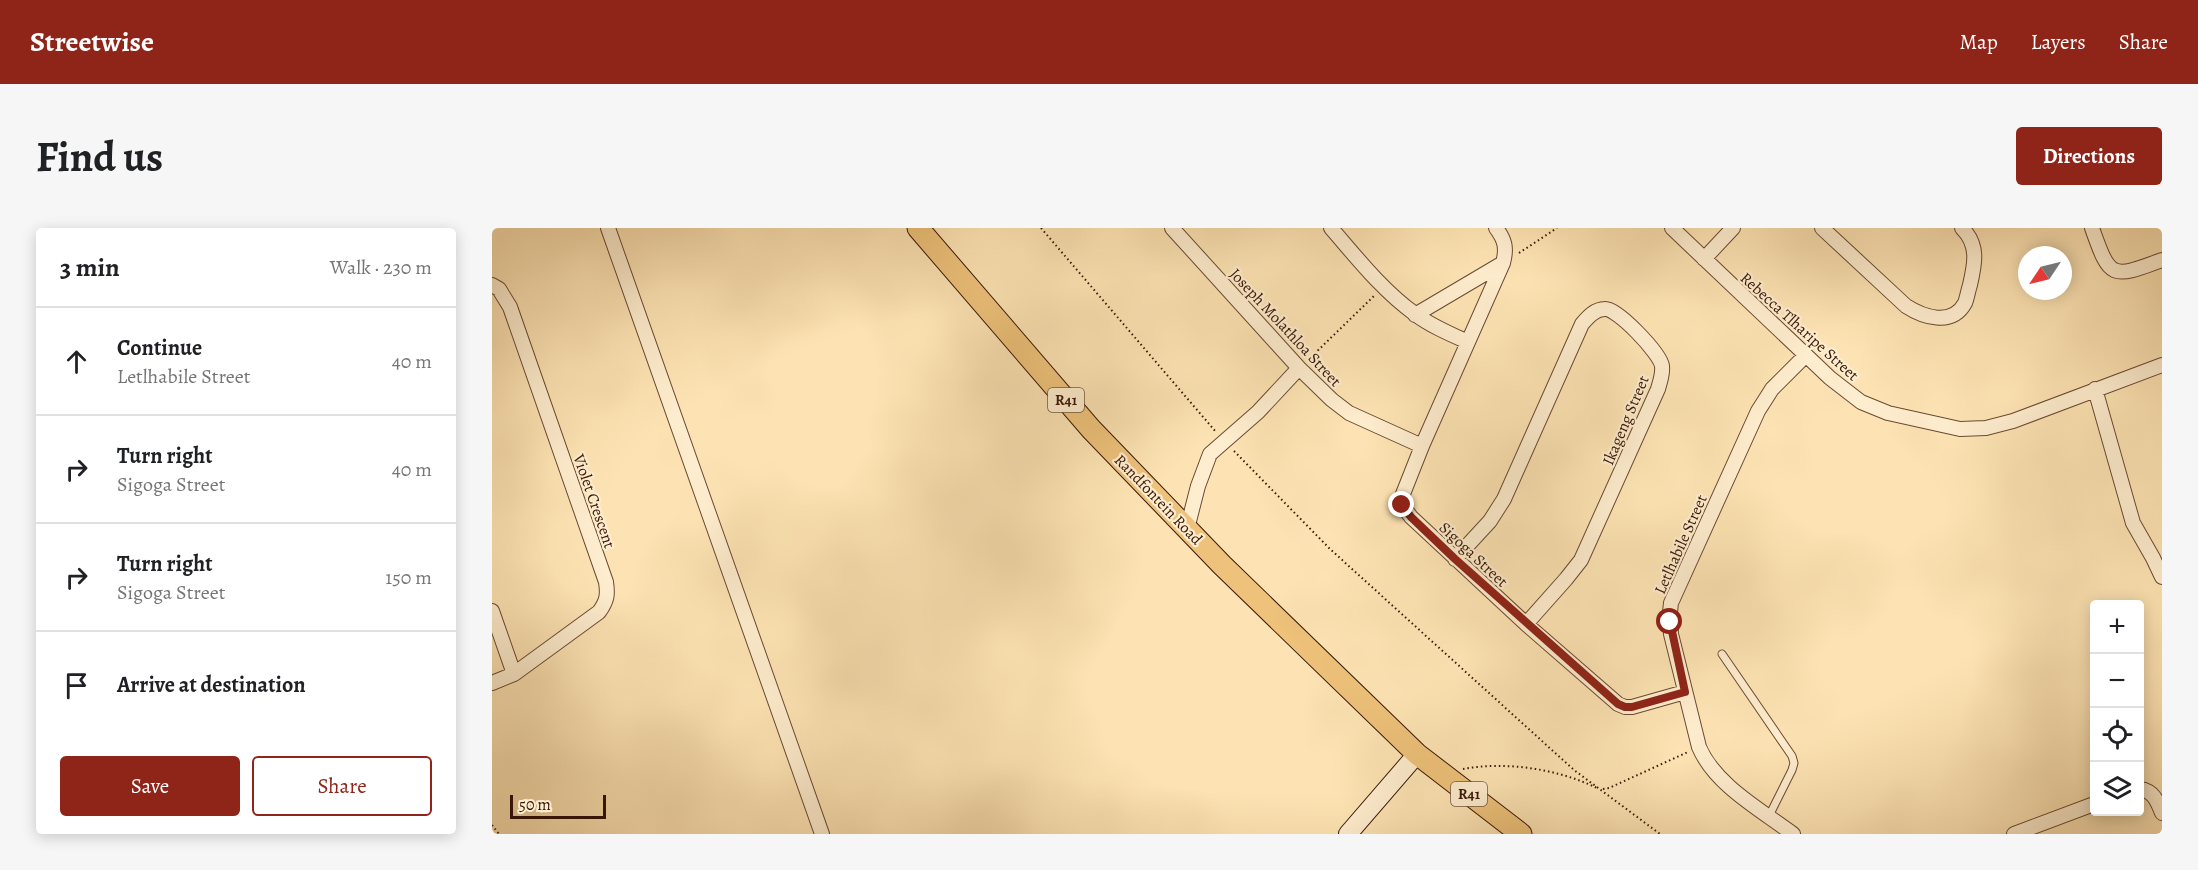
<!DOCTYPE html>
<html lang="en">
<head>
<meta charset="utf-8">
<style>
	body { margin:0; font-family:Alegreya,serif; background:#f6f6f6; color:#202124 }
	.controls { position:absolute; right:18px; bottom:18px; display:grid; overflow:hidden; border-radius:6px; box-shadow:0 3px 15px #0003 }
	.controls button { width:54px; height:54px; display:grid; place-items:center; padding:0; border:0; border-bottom:2px solid #e0e0e0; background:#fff; color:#202124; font:30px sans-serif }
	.compass { position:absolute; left:1526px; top:18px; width:54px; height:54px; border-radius:50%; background:#fff; box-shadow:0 3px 15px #0003; rotate:235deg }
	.scale { position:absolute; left:18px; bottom:15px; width:96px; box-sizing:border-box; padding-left:6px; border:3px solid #381708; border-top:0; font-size:16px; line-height:21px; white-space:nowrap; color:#381708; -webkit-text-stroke:4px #feedce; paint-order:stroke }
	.stop { position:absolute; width:18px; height:18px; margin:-14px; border:4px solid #8f2418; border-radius:50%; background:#fff }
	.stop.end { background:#8f2418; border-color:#fff; box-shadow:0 2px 6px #0008 }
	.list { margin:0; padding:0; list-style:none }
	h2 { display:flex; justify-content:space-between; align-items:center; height:78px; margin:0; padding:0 24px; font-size:26px }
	h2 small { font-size:20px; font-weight:400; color:#757577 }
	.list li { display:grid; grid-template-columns:39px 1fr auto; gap:18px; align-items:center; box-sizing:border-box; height:108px; padding:0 24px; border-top:2px solid #e0e0e0 }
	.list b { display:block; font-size:22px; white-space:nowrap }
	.list p { margin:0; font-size:20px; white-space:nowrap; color:#757577 }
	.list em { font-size:20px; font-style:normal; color:#757577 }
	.actions { display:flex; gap:12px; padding:18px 24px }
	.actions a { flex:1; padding:14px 0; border:2px solid #8f2418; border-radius:6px; text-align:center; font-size:21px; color:#8f2418 }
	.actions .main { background:#8f2418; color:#fff }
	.icon { flex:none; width:33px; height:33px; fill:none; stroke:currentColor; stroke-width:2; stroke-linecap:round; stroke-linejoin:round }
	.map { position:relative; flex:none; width:1670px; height:606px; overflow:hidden; border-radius:6px }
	header { display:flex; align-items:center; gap:36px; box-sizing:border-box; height:84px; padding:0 30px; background:#8f2418; color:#fff }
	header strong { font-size:28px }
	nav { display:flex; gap:33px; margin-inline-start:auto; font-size:21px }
	.intro { display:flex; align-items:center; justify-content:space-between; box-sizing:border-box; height:144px; padding:0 36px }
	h1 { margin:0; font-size:42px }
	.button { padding:15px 27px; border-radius:6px; background:#8f2418; color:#fff; font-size:21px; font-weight:700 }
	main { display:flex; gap:36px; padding:0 36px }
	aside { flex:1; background:#fff; border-radius:6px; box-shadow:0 3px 15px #0003 }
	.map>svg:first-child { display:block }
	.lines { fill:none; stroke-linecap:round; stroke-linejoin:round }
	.lane-casing { stroke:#694a33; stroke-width:9 }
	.street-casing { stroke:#694a33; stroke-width:16 }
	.secondary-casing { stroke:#381708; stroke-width:20 }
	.primary-casing { stroke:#381708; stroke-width:23 }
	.path { stroke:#381708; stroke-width:2; stroke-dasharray:1.5 3; stroke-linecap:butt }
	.lane { stroke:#feedce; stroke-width:7 }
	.street { stroke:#feedce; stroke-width:14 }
	.secondary { stroke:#feedce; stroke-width:18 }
	.primary { stroke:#eec27a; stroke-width:21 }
	.route { stroke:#8f2418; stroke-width:8 }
	.labels { text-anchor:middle; stroke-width:4.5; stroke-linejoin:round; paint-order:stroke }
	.shield { fill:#feedce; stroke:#735743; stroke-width:1.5 }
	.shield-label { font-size:15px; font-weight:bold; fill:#381708 }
	.street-label { font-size:16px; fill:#381708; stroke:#feedce }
</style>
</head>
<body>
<header>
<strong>Streetwise</strong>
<nav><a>Map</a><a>Layers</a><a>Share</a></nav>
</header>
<div class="intro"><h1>Find us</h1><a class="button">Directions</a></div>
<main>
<aside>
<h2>3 min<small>Walk · 230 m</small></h2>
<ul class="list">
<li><svg class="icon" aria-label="ahead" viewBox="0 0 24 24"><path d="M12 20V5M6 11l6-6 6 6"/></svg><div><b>Continue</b><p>Letlhabile Street</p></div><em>40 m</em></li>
<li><svg class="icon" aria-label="right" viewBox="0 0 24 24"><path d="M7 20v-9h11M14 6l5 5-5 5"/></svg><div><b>Turn right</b><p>Sigoga Street</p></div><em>40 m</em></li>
<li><svg class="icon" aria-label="right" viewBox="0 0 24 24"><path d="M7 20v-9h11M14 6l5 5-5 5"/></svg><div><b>Turn right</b><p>Sigoga Street</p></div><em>150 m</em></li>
<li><svg class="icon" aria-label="arrive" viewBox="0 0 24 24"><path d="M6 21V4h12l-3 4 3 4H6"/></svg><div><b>Arrive at destination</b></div></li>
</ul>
<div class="actions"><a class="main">Save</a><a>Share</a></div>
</aside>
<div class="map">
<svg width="1670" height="606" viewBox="0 0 1670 606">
	<rect width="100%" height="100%" fill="#fde3b3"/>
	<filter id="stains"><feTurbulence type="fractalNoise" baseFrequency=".00333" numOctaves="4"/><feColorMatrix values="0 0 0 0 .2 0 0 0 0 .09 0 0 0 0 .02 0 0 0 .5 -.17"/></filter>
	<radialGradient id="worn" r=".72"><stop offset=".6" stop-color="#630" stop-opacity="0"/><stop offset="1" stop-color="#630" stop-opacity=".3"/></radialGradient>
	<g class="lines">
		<defs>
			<path id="lane" d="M 1230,426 L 1300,528 L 1302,535 L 1300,542 L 1277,588"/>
			<path id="street" d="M 116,0 L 330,606
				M 680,0 L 807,140 L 840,172 L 857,185 L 930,218
				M 839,0 C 865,30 890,62 923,86 C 939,98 958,106 976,114
				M 1004,0 C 1013,12 1015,20 1011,35 L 930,218 L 909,271 L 910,277 L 919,289 L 1034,396 L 1126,476 L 1133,479 L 1140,479 L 1193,464
				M 1180,0 L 1338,150 L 1369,174 L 1396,185 L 1468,201 L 1494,200 L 1521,193 L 1670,137
				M 1330,0 L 1414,78 C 1431,89 1460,99 1473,75 C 1475,70 1476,63 1478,57 C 1483,35 1487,17 1470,0
				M 1600,0 C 1618,51 1619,51 1670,32
				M 1212,31 L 1241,0
				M 0,57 L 7,61 L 18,79 L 114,354 C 116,367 115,373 107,384 L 22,446 L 0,455
				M 923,87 L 1011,35
				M 1603,161 L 1641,295 L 1661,330 L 1670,349
				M 695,301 L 706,258 L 718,226 L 766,184 L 807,140
				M 963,331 L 998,293 L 1012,271 L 1090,96 C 1096,89 1103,81 1113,81 C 1125,80 1168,125 1170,138 C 1171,146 1168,154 1166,161 L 1089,332 L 1074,351 L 1034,396
				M 0,383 L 22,446
				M 1648,561 C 1661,563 1665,572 1670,585
				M 1301,606 C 1269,582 1223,557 1207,519 L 1179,406 L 1178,384 L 1179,375 L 1266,183 L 1280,161 L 1313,128
				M 1522,606 L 1602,576"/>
			<path id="secondary" d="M 856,606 L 925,526"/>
			<path id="primary" d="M 426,0 L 599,201 L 730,337 L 925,526 L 1029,606"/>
		</defs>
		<use href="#lane" class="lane-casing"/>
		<use href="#street" class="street-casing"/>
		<use href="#secondary" class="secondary-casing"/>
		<use href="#primary" class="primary-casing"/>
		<path class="path" d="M 549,0 L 724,204
			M 1027,25 L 1065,0
			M 816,132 L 883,67
			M 742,223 L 838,321 L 1082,542 L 1168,606
			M 971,541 C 1014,533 1066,541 1105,560
			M 1111,561 L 1117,560 L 1196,524
			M 0,597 L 7,606"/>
		<use href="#lane" class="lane"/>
		<use href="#street" class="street"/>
		<use href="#secondary" class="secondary"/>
		<use href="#primary" class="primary"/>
	</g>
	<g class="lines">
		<path class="route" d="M 910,277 L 919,289 L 963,331 L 1126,476 L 1133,479 L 1140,479 L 1193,464 L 1178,394"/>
	</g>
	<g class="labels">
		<g class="shield">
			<rect x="556" y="160" width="36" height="24" rx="4.5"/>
			<rect x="959" y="554" width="36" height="24" rx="4.5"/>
		</g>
		<g class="shield-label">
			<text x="574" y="177">R41</text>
			<text x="977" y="571">R41</text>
		</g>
		<g class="street-label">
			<text transform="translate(1308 98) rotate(42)" y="6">Rebecca Tlharipe Street</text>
			<text transform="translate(794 99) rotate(47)" y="6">Joseph Molathloa Street</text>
			<text transform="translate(1133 192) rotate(-67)" y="6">Ikageng Street</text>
			<text transform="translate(667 271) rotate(46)" y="6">Randfontein Road</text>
			<text transform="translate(103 273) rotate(71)" y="6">Violet Crescent</text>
			<text transform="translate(1188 316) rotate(-66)" y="6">Letlhabile Street</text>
			<text transform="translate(982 326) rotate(43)" y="6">Sigoga Street</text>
		</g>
	</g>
	<rect width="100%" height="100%" filter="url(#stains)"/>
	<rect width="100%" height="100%" fill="url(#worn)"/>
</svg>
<div class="controls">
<button>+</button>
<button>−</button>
<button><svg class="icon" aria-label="locate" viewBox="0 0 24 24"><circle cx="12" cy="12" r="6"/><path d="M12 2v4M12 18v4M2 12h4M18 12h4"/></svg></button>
<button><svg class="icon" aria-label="layers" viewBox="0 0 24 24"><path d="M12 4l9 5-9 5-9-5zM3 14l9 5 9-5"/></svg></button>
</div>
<svg class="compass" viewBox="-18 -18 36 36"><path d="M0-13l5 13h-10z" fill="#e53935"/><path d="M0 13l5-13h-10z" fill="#757577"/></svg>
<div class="scale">50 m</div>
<div class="stop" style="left:1178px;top:394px"></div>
<div class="stop end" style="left:910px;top:277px"></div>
</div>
</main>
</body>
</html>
